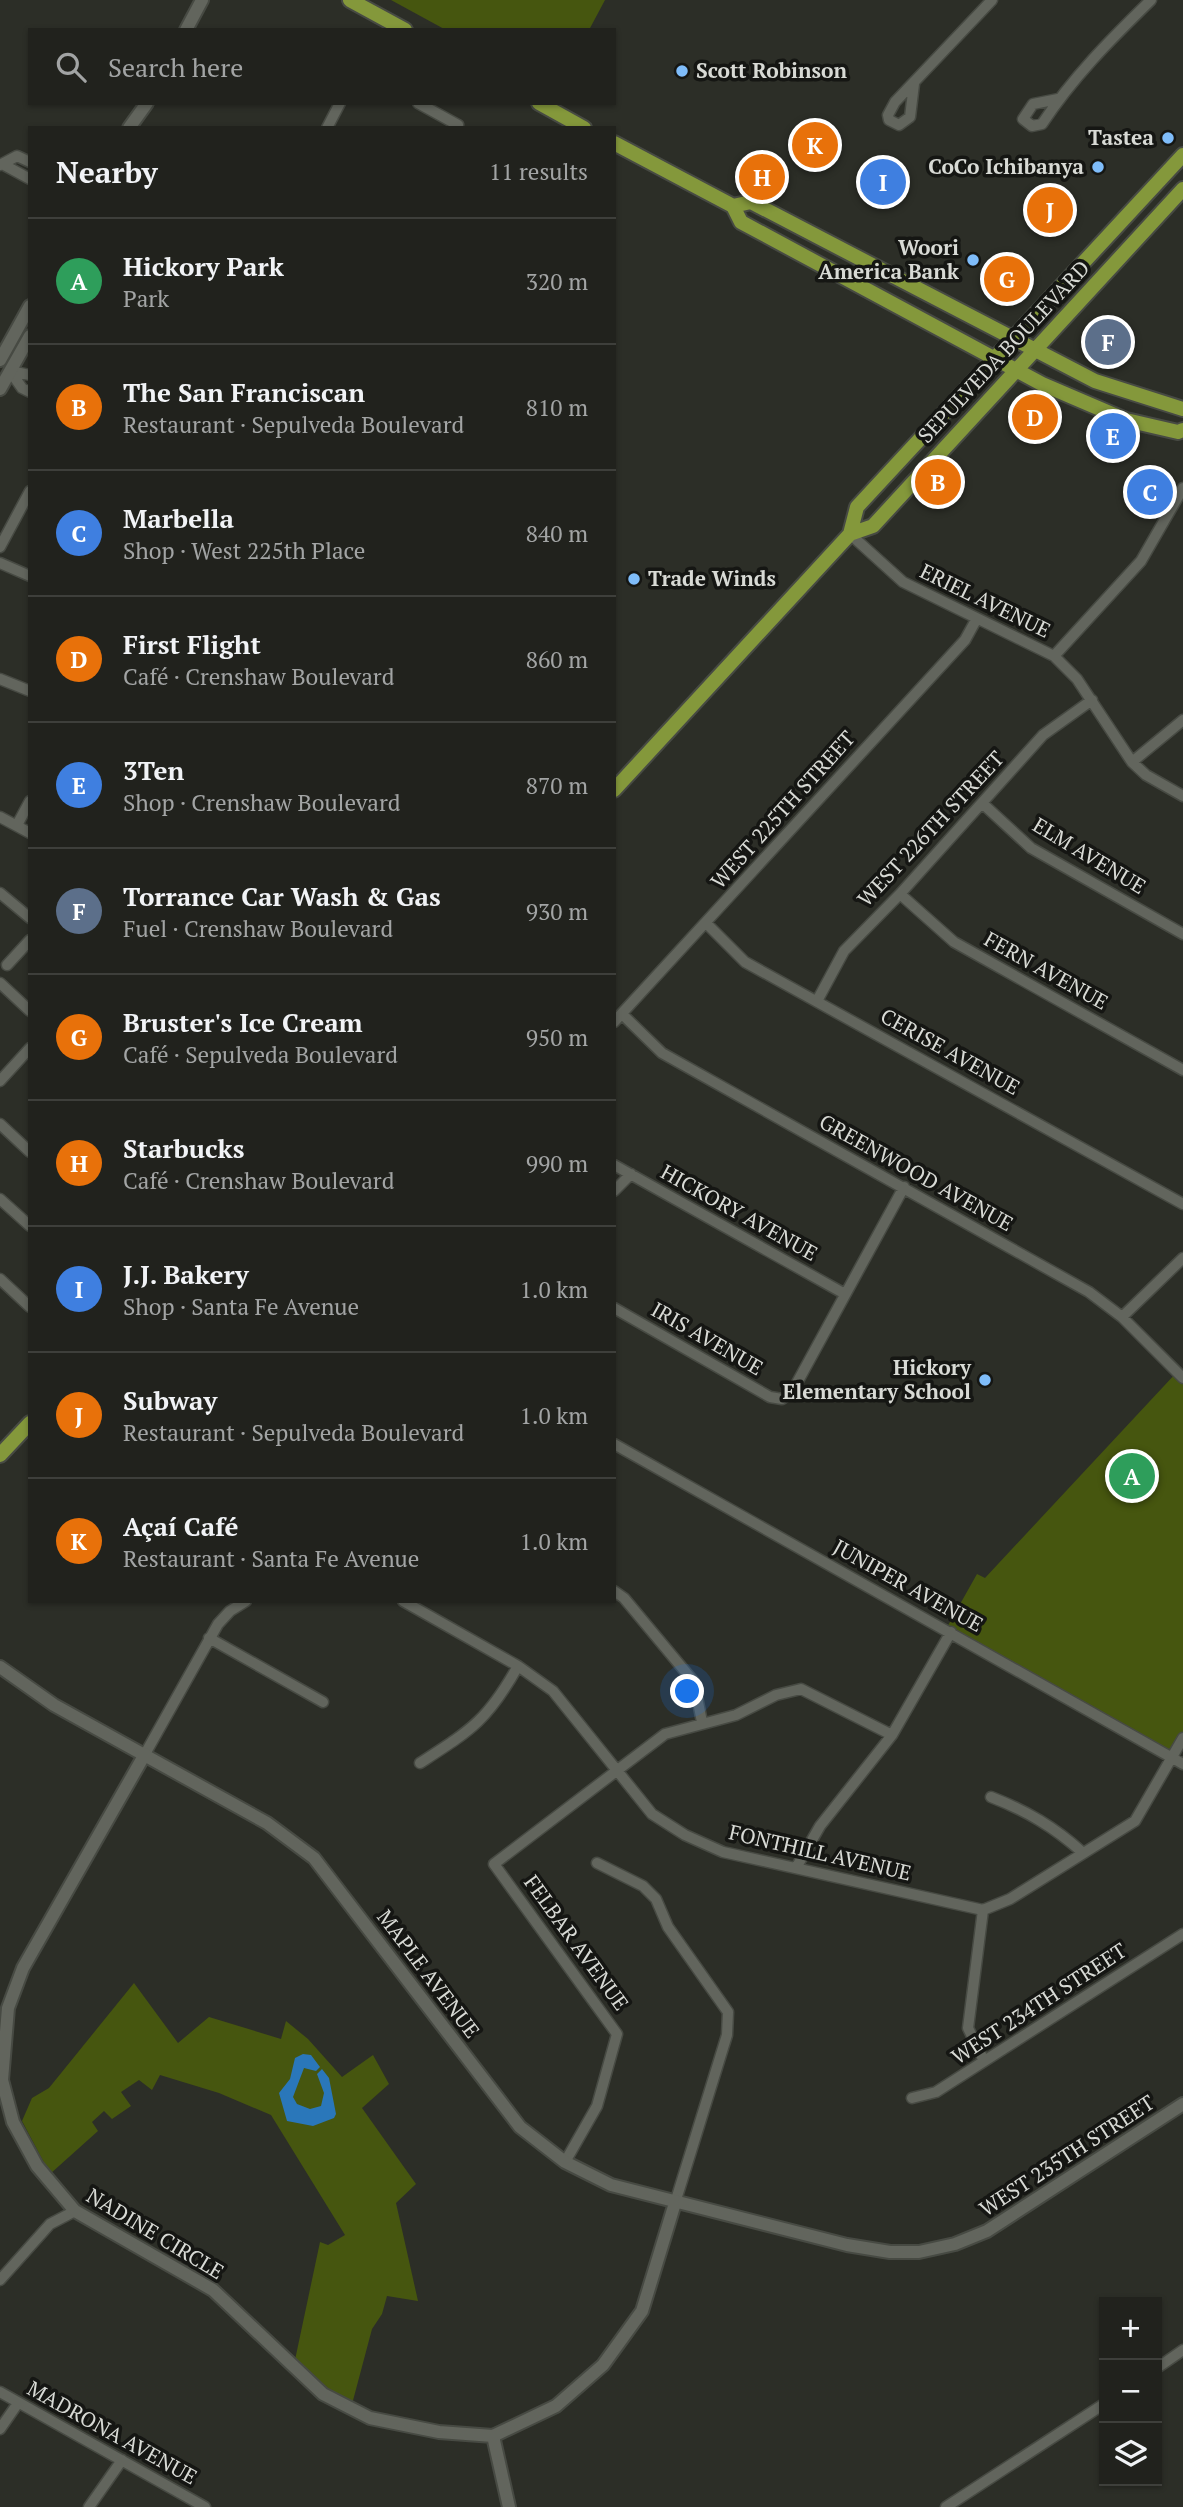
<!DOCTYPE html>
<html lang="en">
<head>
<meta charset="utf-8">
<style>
	body { margin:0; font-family:"PT Serif",serif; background:#292a26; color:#f1f3f6 }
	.controls { position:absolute; right:21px; bottom:21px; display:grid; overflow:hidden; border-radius:0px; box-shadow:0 2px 5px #0004 }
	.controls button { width:63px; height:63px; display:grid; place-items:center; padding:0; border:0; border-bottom:2px solid #3e3f3b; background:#21221d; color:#f1f3f6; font:35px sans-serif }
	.you { position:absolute; left:688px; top:1692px; width:24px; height:24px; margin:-18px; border:5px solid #fff; border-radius:50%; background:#1a73e8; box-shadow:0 0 0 10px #1a73e833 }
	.badge { display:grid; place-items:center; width:46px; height:46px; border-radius:50%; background:#0b8043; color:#fff; font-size:23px; font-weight:700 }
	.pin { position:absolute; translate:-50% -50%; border:4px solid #fff; box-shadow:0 2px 7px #0006 }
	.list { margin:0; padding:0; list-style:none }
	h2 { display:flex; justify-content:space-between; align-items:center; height:91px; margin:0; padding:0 28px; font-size:30px }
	h2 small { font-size:23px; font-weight:400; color:#a2a4a4 }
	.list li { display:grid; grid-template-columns:46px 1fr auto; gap:21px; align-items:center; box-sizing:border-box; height:126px; padding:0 28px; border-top:2px solid #3e3f3b }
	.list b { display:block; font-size:26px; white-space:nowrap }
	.list p { margin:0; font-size:23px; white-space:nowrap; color:#a2a4a4 }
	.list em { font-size:23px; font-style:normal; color:#a2a4a4 }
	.icon { flex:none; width:38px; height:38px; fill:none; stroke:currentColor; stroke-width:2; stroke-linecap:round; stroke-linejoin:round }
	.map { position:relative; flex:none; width:1183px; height:2507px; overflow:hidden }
	.search { position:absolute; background:#21221d; box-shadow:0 2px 5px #0004; left:28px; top:28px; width:588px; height:77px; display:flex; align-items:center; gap:18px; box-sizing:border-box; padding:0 24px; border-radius:0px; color:#a2a4a4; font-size:26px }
	.panel { position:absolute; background:#21221d; box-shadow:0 2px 5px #0004; left:28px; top:126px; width:588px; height:1477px; border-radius:0px }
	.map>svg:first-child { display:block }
	.green { fill:#46560f }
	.water { fill:#2a77ba }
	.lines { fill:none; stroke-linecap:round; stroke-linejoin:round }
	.minor-casing { stroke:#474a43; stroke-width:13 }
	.tertiary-casing { stroke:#474a43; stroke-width:16 }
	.secondary-casing { stroke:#474a43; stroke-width:16 }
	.primary-casing { stroke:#474a43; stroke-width:18 }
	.minor { stroke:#62655d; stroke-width:10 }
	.tertiary { stroke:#62655d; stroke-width:12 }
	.secondary { stroke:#62655d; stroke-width:12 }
	.primary { stroke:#84983b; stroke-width:14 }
	.poi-dot { fill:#7fbdfa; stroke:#151613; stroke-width:2.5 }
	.labels { text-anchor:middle; stroke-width:7; stroke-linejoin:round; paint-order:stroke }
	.poi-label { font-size:21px; font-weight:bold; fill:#d8dad5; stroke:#151613; text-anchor:end }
	.street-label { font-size:21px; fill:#d8dad5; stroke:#151613 }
</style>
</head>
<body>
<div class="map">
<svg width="1183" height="2507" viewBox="0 0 1183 2507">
	<rect width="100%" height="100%" fill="#2c2e27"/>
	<path class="green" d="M 391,0 L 605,0 L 589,30 L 446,30 Z
		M 1177,1372 L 1183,1379 L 1183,1735 L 1171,1756 L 946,1629 L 977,1574 L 985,1578 Z
		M 134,1983 L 178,2043 L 209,2017 L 281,2039 L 286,2021 L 308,2039 L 342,2077 L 373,2055 L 389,2084 L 362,2108 L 416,2184 L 396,2203 L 418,2301 L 387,2296 L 382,2314 L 372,2329 L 351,2408 L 295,2360 L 320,2242 L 328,2245 L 345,2235 L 271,2115 L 219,2093 L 160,2075 L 152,2090 L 139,2080 L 121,2092 L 131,2106 L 112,2119 L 104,2111 L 92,2122 L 98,2131 L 50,2174 L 22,2121 L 32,2098 L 49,2088 Z"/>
	<path class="water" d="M 303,2054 L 311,2055 L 320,2067 L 316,2071 L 304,2068 L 293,2097 L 297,2104 L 310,2109 L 321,2106 L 324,2093 L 317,2074 L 322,2069 L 329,2078 L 336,2114 L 334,2118 L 313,2126 L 287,2121 L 279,2093 L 290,2079 L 295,2058 Z"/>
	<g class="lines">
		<defs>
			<path id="minor" d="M 914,84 L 910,117 L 899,125 L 889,120 L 888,115 L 895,102 L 992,0
				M 1058,99 L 1033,104 L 1023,119 L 1032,126 L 1042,124 C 1073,77 1110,40 1151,0
				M 418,103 L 458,125 L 457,128
				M 327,128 L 340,103
				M 2,164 L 30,179
				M 0,165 L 17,156 L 30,162
				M 10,371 L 22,388 L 30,392
				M 10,371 L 30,375
				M 850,534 L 903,582 L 1054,656 L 1077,679 L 1132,762 L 1146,775 L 1183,796
				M 0,547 L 30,491
				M 0,563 L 30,576
				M 1054,656 L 1141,561 L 1183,488
				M 0,679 L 30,691
				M 1132,762 L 1183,720
				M 982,803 L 1031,848 L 1183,934
				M 0,817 L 30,833
				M 17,825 L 30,801
				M 0,893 L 30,918
				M 900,894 L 954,942 L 1183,1070
				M 706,923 L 745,962 L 1183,1204
				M 7,965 L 30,940
				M 0,983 L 30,1011
				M 817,1001 L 844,951 L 900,894 L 1043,735 L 1092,700
				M 622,1014 L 662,1053 L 1089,1292 L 1122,1317 L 1183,1378
				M 614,1022 L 965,640 L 976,620
				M 0,1081 L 30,1048
				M 0,1124 L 30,1152
				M 614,1165 L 845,1294
				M 614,1191 L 631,1174
				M 0,1199 L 30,1226
				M 0,1279 L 30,1307
				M 614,1308 L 770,1397 L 782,1399 L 792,1392 L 904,1187
				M 1122,1317 L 1183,1258
				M 614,1444 L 1183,1764
				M 614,1591 L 624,1598 L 694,1682 L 702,1722
				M 403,1601 L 518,1666 L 553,1691 L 652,1814 L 685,1835 L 723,1852 L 983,1910
				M 209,1638 L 323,1702
				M 145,1754 L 218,1624 L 230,1611 L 246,1601
				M 420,1763 C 471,1730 487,1721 518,1666
				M 991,1797 C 1027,1811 1054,1827 1082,1852
				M 597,1863 L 643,1886 L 656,1899 L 668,1927 L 728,2012 L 727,2035 L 675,2203
				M 796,1868 L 820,1826 L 892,1735 L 951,1632
				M 983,1910 L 1010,1899 L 1135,1821 L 1183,1738
				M 983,1910 L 968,2028 L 984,2061
				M 912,2098 L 936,2092 L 1183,1934
				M 565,2162 L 597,2106 L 617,2034 L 494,1864 L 665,1734 L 736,1715 L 776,1695 L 801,1689 L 892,1735
				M 0,2280 L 50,2224 L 75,2211
				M 1157,2368 L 1183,2350
				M 0,2392 L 205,2507
				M 0,2429 L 18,2403
				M 89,2507 L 122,2460
				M 946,2507 L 1104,2404"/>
			<path id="tertiary" d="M 0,1667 L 54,1705 L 267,1823 L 314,1858 L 520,2127 L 565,2162 L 611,2185 L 847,2245 L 890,2252 L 919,2252 L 955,2244 L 987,2231 L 1183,2104
				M 145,1754 L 23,1968 L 8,2008 L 2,2080 L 13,2122 L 37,2166 L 75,2211 L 213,2290 L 323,2394 L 370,2418 L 439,2432 L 493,2436 L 556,2406 L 603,2365 L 642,2311 L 675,2203
				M 493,2436 L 509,2507"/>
			<path id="secondary" d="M 186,30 L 202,0
				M 129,128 L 147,103
				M 0,360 L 30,306
				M 0,389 L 30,336"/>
			<path id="primary" d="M 350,0 L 405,30
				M 539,103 L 584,128
				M 614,143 L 733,206 L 741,222 L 1042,384 L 1126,420 L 1178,432 L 1183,430
				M 733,206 L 751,202 L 1095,381 L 1183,409
				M 850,534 L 873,526 L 1183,189
				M 614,790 L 850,534 L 857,507 L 1183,155
				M 0,1455 L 30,1423"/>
		</defs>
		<use href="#minor" class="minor-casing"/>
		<use href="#tertiary" class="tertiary-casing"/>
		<use href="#secondary" class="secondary-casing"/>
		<use href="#primary" class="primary-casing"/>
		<use href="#minor" class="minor"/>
		<use href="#tertiary" class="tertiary"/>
		<use href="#secondary" class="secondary"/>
		<use href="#primary" class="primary"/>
	</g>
	<g class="poi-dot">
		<circle cx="682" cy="71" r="7"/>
		<circle cx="1168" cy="138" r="7"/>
		<circle cx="1098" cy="167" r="7"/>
		<circle cx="973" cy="260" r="7"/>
		<circle cx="634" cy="579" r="7"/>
		<circle cx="985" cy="1380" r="7"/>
	</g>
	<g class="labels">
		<g class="poi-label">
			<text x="696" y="78" text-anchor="start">Scott Robinson</text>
			<text x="1154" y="145">Tastea</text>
			<text x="1084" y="174">CoCo Ichibanya</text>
			<text x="959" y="255">Woori<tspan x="959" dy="24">America Bank</tspan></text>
			<text x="648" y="586" text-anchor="start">Trade Winds</text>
			<text x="971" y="1375">Hickory<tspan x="971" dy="24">Elementary School</tspan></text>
		</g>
		<g class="street-label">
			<text transform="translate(1004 352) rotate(-47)" y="7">SEPULVEDA BOULEVARD</text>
			<text transform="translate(985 601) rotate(26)" y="7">ERIEL AVENUE</text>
			<text transform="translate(783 810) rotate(-48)" y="7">WEST 225TH STREET</text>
			<text transform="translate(931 829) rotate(-47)" y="7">WEST 226TH STREET</text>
			<text transform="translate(1089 856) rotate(31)" y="7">ELM AVENUE</text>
			<text transform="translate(1046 971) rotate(29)" y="7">FERN AVENUE</text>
			<text transform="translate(950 1052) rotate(29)" y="7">CERISE AVENUE</text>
			<text transform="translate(916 1173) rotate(29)" y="7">GREENWOOD AVENUE</text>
			<text transform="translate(739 1213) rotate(29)" y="7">HICKORY AVENUE</text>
			<text transform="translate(707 1339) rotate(30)" y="7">IRIS AVENUE</text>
			<text transform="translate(908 1586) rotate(29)" y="7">JUNIPER AVENUE</text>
			<text transform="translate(820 1853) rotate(13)" y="7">FONTHILL AVENUE</text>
			<text transform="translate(576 1943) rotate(54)" y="7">FELBAR AVENUE</text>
			<text transform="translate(428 1974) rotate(53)" y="7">MAPLE AVENUE</text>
			<text transform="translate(1039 2004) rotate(-33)" y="7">WEST 234TH STREET</text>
			<text transform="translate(1067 2156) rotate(-33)" y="7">WEST 235TH STREET</text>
			<text transform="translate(155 2234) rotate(31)" y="7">NADINE CIRCLE</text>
			<text transform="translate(112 2433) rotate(29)" y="7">MADRONA AVENUE</text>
		</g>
	</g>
</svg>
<div class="controls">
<button>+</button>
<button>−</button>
<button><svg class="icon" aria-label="layers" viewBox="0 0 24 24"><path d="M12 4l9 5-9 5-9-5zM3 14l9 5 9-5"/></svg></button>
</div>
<div class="you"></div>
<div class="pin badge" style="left:1132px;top:1476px;background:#2e9e5b">A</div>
<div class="pin badge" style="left:938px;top:482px;background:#e8710a">B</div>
<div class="pin badge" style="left:1150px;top:492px;background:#3f7fe0">C</div>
<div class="pin badge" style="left:1035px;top:417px;background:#e8710a">D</div>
<div class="pin badge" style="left:1113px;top:436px;background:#3f7fe0">E</div>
<div class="pin badge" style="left:1108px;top:342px;background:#5c6f8a">F</div>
<div class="pin badge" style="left:1007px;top:279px;background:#e8710a">G</div>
<div class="pin badge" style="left:762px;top:177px;background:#e8710a">H</div>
<div class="pin badge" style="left:883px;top:182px;background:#3f7fe0">I</div>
<div class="pin badge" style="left:1050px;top:210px;background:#e8710a">J</div>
<div class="pin badge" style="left:815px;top:145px;background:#e8710a">K</div>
<div class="search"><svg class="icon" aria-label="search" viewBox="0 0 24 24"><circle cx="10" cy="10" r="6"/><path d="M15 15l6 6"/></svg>Search here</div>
<section class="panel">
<h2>Nearby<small>11 results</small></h2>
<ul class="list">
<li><span class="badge" style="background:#2e9e5b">A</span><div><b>Hickory Park</b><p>Park</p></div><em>320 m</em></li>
<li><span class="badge" style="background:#e8710a">B</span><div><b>The San Franciscan</b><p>Restaurant · Sepulveda Boulevard</p></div><em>810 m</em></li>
<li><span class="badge" style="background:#3f7fe0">C</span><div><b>Marbella</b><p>Shop · West 225th Place</p></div><em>840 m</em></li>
<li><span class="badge" style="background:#e8710a">D</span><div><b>First Flight</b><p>Café · Crenshaw Boulevard</p></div><em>860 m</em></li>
<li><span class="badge" style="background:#3f7fe0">E</span><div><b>3Ten</b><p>Shop · Crenshaw Boulevard</p></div><em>870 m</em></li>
<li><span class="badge" style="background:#5c6f8a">F</span><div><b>Torrance Car Wash &amp; Gas</b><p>Fuel · Crenshaw Boulevard</p></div><em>930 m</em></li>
<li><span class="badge" style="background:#e8710a">G</span><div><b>Bruster's Ice Cream</b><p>Café · Sepulveda Boulevard</p></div><em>950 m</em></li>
<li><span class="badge" style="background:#e8710a">H</span><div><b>Starbucks</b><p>Café · Crenshaw Boulevard</p></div><em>990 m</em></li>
<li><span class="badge" style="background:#3f7fe0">I</span><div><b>J.J. Bakery</b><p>Shop · Santa Fe Avenue</p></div><em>1.0 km</em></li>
<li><span class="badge" style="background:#e8710a">J</span><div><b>Subway</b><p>Restaurant · Sepulveda Boulevard</p></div><em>1.0 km</em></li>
<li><span class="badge" style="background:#e8710a">K</span><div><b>Açaí Café</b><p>Restaurant · Santa Fe Avenue</p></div><em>1.0 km</em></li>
</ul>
</section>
</div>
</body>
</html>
